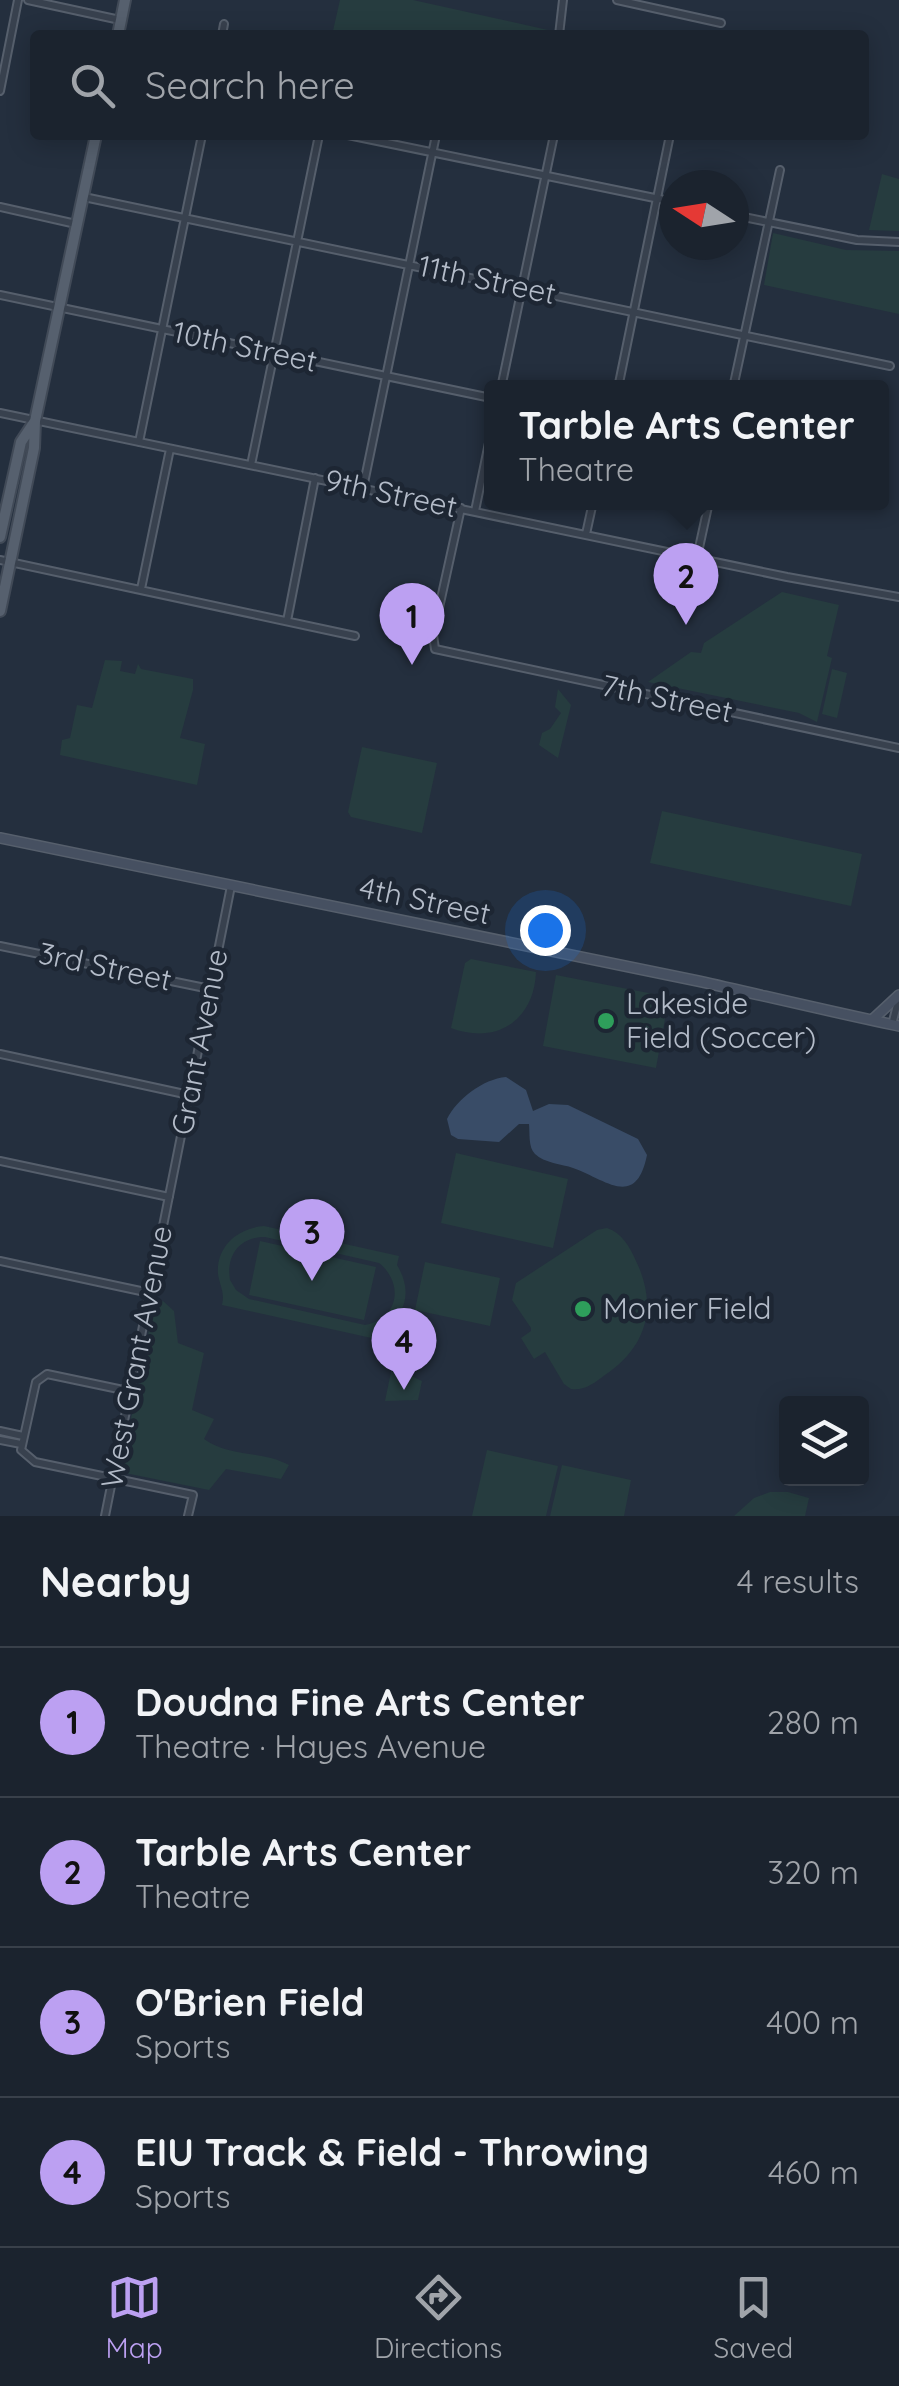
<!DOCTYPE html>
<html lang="en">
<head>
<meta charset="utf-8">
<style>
	body { margin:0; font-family:Quicksand,sans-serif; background:#282f3a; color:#f1f3f6 }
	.controls { position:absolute; right:30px; bottom:30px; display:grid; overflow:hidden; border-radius:10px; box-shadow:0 5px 25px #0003 }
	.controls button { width:90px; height:90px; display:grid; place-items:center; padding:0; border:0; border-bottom:2px solid #39404a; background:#1b232e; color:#f1f3f6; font:50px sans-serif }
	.compass { position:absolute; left:659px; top:170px; width:90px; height:90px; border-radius:50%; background:#1b232e; box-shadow:0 5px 25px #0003; rotate:282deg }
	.you { position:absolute; left:545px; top:930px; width:35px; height:35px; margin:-25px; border:8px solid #fff; border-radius:50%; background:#1a73e8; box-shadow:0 0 0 15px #1a73e833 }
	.badge { display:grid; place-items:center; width:65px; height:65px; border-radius:50%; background:#bca0f2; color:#111; font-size:32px; font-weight:700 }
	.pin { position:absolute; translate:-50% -82px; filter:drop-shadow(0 2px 5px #0008) }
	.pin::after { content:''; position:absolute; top:52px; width:35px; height:30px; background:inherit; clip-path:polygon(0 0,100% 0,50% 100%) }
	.popup { position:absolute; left:484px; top:380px; width:405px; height:130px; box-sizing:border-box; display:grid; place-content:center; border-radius:10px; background:#1b232e; filter:drop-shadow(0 2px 8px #0005); font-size:32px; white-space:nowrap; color:#a0a4aa }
	.popup b { font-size:38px; color:#f1f3f6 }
	.popup::after { content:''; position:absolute; left:50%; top:100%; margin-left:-20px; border:20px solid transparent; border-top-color:#1b232e }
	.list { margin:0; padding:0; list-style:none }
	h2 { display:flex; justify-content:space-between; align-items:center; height:130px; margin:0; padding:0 40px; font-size:42px }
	h2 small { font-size:32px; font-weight:400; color:#a0a4aa }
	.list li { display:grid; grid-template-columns:65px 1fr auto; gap:30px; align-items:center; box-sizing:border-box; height:150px; padding:0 40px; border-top:2px solid #39404a }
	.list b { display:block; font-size:38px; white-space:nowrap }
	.list p { margin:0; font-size:32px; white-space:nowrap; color:#a0a4aa }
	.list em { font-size:32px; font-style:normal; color:#a0a4aa }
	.icon { flex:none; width:55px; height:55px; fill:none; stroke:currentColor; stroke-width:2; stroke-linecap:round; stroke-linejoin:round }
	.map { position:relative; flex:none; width:899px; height:1516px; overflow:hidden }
	.search { position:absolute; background:#1b232e; box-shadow:0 5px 25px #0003; left:30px; right:30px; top:30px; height:110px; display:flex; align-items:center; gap:25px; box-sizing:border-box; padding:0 35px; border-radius:10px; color:#a0a4aa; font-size:38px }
	.sheet { height:730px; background:#1b232e }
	nav { display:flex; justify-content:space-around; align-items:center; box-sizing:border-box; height:140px; border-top:2px solid #39404a; background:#1b232e; font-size:28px; color:#a0a4aa }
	nav a { display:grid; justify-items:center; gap:5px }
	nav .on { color:#bca0f2 }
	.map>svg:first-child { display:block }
	.green { fill:#263c3f; fill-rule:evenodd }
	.water { fill:#394c67 }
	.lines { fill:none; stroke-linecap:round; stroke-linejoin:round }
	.street-casing { stroke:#565f6c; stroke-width:10 }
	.secondary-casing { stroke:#565f6c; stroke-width:12 }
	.primary-casing { stroke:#414a57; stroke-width:14 }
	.street { stroke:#38414e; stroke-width:6 }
	.secondary { stroke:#465061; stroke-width:9 }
	.primary { stroke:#56606e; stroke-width:10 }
	.leisure-dot { fill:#2e9e5b; stroke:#1d2633; stroke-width:4 }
	.labels { text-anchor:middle; stroke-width:9; stroke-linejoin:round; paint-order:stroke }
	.street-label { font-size:30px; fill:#b4bcc9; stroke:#1d2633 }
	.poi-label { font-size:30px; fill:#b4bcc9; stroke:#1d2633; text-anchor:start }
</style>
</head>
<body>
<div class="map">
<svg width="899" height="1516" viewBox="0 0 899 1516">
	<rect width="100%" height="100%" fill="#242f3e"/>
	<path class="green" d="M 340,0 L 413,0 L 548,30 L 548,35 L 332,35 Z
		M 882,174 L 899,179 L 899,231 L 869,230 Z
		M 773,233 L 846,250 L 899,251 L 899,314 L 764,285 Z
		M 782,592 L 839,605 L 827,656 L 832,658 L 817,722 L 799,713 L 648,682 L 691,652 L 701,653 L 704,643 Z
		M 105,660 L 122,661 L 120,671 L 135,674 L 138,664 L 141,669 L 193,679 L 193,690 L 180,738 L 205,744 L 197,785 L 60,755 L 62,740 L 70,738 L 77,705 L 92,708 Z
		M 832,669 L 847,673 L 837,718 L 822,714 Z
		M 558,689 L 571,705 L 558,758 L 539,745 L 542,733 L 550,729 L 561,713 L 555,707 Z
		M 362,747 L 437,763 L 422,833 L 351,817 L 348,812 Z
		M 662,811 L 862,854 L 851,906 L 650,863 Z
		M 471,959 L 536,972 C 534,1021 496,1045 451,1028 L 465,963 Z
		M 556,975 L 669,997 L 656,1068 L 543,1046 Z
		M 456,1153 L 568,1179 L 553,1248 L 441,1223 Z
		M 264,1226 L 399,1256 L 397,1265 C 412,1290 407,1312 385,1329 L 397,1333 L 394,1343 L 222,1305 C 225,1292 220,1287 218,1274 C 216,1246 238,1228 264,1226 ZM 265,1237 L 379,1263 C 404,1283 399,1319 365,1325 L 249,1299 L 236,1290 L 230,1280 C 226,1256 239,1237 265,1237 Z
		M 607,1228 C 622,1233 630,1247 636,1261 C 658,1306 647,1347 605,1375 C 594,1383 585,1391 571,1389 L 564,1384 L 545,1352 L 534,1359 L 521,1338 L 531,1331 L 531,1328 L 512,1300 L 516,1283 L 597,1230 Z
		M 260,1241 L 376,1267 L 364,1320 L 249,1295 Z
		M 425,1262 L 500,1278 L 490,1326 L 415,1310 Z
		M 163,1301 L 174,1311 L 178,1343 L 204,1353 L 192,1410 L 214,1419 L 204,1439 C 231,1458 262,1450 289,1465 L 281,1479 L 226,1469 L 209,1490 L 120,1472 L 154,1306 Z
		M 392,1367 L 422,1381 L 418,1400 L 385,1401 Z
		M 487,1450 L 558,1466 L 546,1516 L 472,1516 Z
		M 562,1465 L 631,1480 L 624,1516 L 550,1516 Z
		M 770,1492 L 788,1492 L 809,1498 L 805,1516 L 734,1516 L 754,1498 Z"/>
	<path class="water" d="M 506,1077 L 526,1090 L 533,1111 L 549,1104 L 568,1105 L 638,1139 L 647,1155 C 636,1210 605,1179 573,1168 C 562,1164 544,1163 535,1154 C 528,1147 530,1133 529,1124 L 519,1124 L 499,1142 L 458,1139 L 451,1135 L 447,1119 C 457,1099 483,1079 506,1077 Z"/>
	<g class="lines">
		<defs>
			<path id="street" d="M 28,0 L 120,20
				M 617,0 L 721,23
				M 222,35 L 224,24
				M 559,35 L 563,0
				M 0,91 L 18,0
				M 348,135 L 674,202
				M 84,197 L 890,366
				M 0,207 L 76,224
				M 734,215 L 857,240 L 899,242
				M 0,295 L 491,398
				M 501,388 L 554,135
				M 618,388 L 670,135
				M 733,388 L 780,170
				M 0,413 L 787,577 L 899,597
				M 139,442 L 202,135
				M 251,465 L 319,135
				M 363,488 L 436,135
				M 461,508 L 433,635 L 435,649 L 899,748
				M 475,511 L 491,433
				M 586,534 L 593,502
				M 697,557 L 709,502
				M 0,560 L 355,636
				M 141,589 L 170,449
				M 287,621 L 315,478
				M 0,946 L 210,989
				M 892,1025 L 899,997
				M 0,1054 L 189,1095
				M 0,1161 L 169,1197
				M 0,1261 L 150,1293
				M 128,1391 L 47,1374 L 36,1382 L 21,1450 L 35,1462 L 193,1495 L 188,1516
				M 0,1431 L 23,1436
				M 0,1440 L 21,1444
				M 105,1516 L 231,886"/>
			<path id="secondary" d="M 0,838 L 698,981 C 765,996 832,1012 899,1026
				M 872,1020 L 899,995"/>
			<path id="primary" d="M 118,35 L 125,0
				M 0,537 L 21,442 L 35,421
				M 0,611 L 34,448 L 35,421 L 96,135"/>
		</defs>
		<use href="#street" class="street-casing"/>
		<use href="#secondary" class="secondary-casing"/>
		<use href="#primary" class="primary-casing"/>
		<use href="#street" class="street"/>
		<use href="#secondary" class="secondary"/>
		<use href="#primary" class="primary"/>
	</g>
	<g class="leisure-dot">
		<circle cx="606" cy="1021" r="10"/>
		<circle cx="583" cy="1309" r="10"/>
	</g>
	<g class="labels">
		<g class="street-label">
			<text transform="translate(487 280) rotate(12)" y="10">11th Street</text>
			<text transform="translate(245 347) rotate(12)" y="10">10th Street</text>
			<text transform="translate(391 494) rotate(12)" y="10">9th Street</text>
			<text transform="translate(667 699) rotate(12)" y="10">7th Street</text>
			<text transform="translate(425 901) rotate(12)" y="10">4th Street</text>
			<text transform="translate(105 967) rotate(12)" y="10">3rd Street</text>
			<text transform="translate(200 1042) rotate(-79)" y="10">Grant Avenue</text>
			<text transform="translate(137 1357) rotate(-79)" y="10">West Grant Avenue</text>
		</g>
		<g class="poi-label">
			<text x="626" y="1014">Lakeside<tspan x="626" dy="34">Field (Soccer)</tspan></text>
			<text x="603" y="1319">Monier Field</text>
		</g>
	</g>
</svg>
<div class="controls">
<button><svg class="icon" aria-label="layers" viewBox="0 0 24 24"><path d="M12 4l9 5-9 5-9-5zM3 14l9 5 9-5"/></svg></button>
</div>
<svg class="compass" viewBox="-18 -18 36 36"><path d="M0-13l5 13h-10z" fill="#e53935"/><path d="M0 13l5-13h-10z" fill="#a0a4aa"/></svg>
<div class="you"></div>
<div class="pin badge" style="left:412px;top:665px">1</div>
<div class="pin badge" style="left:686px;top:625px">2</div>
<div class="popup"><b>Tarble Arts Center</b>Theatre</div>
<div class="pin badge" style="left:312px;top:1281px">3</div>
<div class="pin badge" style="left:404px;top:1390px">4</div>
<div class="search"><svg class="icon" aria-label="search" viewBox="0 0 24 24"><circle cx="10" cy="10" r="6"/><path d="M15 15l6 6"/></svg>Search here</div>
</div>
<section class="sheet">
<h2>Nearby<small>4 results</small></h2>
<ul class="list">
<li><span class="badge">1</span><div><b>Doudna Fine Arts Center</b><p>Theatre · Hayes Avenue</p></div><em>280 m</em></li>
<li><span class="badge">2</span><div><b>Tarble Arts Center</b><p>Theatre</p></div><em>320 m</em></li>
<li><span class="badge">3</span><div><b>O'Brien Field</b><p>Sports</p></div><em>400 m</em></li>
<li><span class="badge">4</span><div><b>EIU Track &amp; Field - Throwing</b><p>Sports</p></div><em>460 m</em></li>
</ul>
</section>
<nav>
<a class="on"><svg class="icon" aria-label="map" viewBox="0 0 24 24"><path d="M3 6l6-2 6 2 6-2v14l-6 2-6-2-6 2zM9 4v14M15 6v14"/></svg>Map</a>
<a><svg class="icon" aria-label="directions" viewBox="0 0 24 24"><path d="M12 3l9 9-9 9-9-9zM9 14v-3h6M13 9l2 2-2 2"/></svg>Directions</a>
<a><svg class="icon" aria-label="saved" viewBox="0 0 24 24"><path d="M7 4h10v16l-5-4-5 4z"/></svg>Saved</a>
</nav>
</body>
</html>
